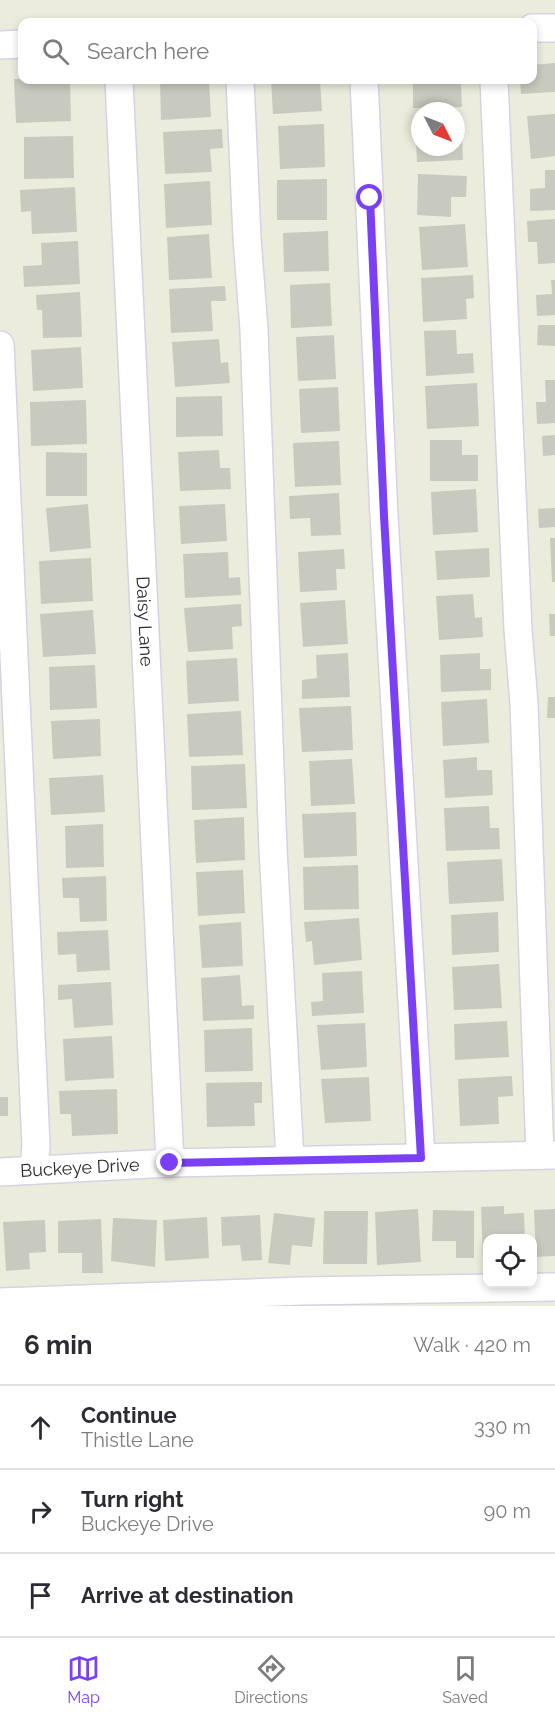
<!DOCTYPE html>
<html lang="en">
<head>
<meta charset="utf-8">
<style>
	body { margin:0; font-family:Raleway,sans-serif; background:#f2f2f3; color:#2b2b33 }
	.controls { position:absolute; right:18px; bottom:18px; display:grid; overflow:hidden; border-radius:12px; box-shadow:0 3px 9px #0003 }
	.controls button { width:54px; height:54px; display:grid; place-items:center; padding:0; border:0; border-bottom:2px solid #e1e1e2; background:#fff; color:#2b2b33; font:30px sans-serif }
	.compass { position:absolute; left:411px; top:102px; width:54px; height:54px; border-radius:50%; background:#fff; box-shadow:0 3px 9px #0003; rotate:132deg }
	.stop { position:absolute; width:18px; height:18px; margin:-14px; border:4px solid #7a40f6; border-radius:50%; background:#fff }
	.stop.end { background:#7a40f6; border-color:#fff; box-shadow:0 2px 6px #0008 }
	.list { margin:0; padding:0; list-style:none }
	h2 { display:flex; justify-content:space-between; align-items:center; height:78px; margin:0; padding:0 24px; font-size:26px }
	h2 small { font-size:20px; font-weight:400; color:#7c7c81 }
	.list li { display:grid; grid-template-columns:39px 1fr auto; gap:18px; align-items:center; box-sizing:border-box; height:84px; padding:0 24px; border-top:2px solid #e1e1e2 }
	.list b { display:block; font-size:22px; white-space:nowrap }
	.list p { margin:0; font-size:20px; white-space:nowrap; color:#7c7c81 }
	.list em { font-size:20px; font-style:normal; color:#7c7c81 }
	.icon { flex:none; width:33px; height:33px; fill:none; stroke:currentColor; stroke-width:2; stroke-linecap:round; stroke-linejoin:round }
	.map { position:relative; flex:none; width:555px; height:1306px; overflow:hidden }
	.search { position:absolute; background:#fff; box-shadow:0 3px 9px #0003; left:18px; right:18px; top:18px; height:66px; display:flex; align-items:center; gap:15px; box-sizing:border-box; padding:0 21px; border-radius:12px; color:#7c7c81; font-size:22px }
	.sheet { height:330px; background:#fff }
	nav { display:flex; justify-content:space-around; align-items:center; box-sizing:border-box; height:84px; border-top:2px solid #e1e1e2; background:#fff; font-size:16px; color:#7c7c81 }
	nav a { display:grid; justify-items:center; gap:3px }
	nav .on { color:#7a40f6 }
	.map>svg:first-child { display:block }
	.building { fill:#c9cabf }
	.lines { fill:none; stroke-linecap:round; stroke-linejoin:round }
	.minor-casing { stroke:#d7d2e3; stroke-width:30 }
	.minor { stroke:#fff; stroke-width:27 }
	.route { stroke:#7a40f6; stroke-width:8 }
	.labels { text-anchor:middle; stroke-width:6; stroke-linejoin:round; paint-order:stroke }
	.street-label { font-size:18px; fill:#2a2a2a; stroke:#fff }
</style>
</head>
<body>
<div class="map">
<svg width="555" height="1306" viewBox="0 0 555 1306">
	<rect width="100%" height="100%" fill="#ebecdc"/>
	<path class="building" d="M 555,63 L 555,92 L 521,94 L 520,80 L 532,80 L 532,65 Z
		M 14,79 L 70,80 L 71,121 L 16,123 Z
		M 160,80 L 209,80 L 211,117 L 161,120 Z
		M 271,80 L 320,80 L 322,111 L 273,114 Z
		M 413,80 L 469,80 L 469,84 L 461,84 L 462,107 L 413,108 Z
		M 555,114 L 555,156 L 531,159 L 527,116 Z
		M 461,117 L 463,160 L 417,162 L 415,120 L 420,119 L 420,147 L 456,147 L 456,118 Z
		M 324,124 L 325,167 L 280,169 L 278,126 Z
		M 222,129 L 223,148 L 210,149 L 212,172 L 165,174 L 163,132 Z
		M 73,136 L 74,178 L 24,179 L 24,137 Z
		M 545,170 L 555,170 L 555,210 L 530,211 L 530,189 L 545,188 Z
		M 418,174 L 467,176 L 466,197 L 451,197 L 451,217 L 417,215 Z
		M 327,179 L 327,220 L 277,220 L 277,180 Z
		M 210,181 L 212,225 L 166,228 L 164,184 Z
		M 75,187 L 77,232 L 32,234 L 31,211 L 21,212 L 20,190 Z
		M 555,219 L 555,263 L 538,264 L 537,242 L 528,242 L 527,221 Z
		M 465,224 L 468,267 L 422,270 L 419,227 Z
		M 328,231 L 329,271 L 284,272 L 283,233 Z
		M 209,234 L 212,278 L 169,280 L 167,237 Z
		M 78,241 L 80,284 L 24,287 L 23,266 L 42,265 L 41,243 Z
		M 473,275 L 474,298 L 466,299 L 467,319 L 423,322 L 421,278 Z
		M 551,280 L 555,280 L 555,315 L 537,316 L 536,295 L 552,294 Z
		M 330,283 L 332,326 L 291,328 L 290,285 Z
		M 225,286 L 226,301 L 211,301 L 213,331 L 171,333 L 169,289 Z
		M 80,292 L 82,337 L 43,338 L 42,310 L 37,310 L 36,295 Z
		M 538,325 L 555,325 L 555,346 L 537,345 Z
		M 456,330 L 457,354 L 473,353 L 474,373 L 426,376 L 424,331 Z
		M 334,335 L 336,379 L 298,381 L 296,337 Z
		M 219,339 L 221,363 L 228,362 L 230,383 L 175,387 L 172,342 Z
		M 81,347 L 83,388 L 33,391 L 31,350 Z
		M 545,380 L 555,380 L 555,423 L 537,424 L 536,402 L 546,402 Z
		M 477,383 L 479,426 L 427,429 L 425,386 Z
		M 338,387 L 340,431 L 301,433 L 299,389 Z
		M 222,396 L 223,436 L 176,437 L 176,397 Z
		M 86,400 L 87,444 L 31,446 L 30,402 Z
		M 555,435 L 555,455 L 543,456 L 542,436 Z
		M 430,440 L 462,440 L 462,455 L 478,455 L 478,481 L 430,481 Z
		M 339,441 L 341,485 L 295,487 L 293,443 Z
		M 219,450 L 220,468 L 230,468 L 231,489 L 180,491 L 178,452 Z
		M 46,452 L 87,453 L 87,496 L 46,496 Z
		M 476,489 L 478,532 L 433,535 L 431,492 Z
		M 339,493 L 341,535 L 311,536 L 310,518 L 290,519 L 289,496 Z
		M 88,504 L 91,548 L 50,552 L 46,508 Z
		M 225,504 L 227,541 L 181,544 L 179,506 Z
		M 555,508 L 555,527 L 539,528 L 538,509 Z
		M 550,538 L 555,538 L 555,582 L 552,582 Z
		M 489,548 L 490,577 L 437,580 L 435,551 Z
		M 344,549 L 345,569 L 336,569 L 337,590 L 300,592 L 298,552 Z
		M 228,552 L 229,578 L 240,577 L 241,595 L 185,598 L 183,554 Z
		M 91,558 L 93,601 L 41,604 L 39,561 Z
		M 473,594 L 475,618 L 482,617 L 483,637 L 439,640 L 436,596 Z
		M 345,600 L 348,644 L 303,647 L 300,603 Z
		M 241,604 L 242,626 L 232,627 L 233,649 L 188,652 L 184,608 Z
		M 93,610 L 96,654 L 43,657 L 40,614 Z
		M 549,614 L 555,614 L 555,636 L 550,636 Z
		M 348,653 L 350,697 L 302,699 L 302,680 L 317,678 L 316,655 Z
		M 480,653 L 480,669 L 491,669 L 491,690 L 441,692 L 440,655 Z
		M 237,658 L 239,701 L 188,704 L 186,661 Z
		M 95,665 L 97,708 L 50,710 L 49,667 Z
		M 548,697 L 555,697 L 555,718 L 547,718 Z
		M 487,699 L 489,743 L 443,746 L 441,702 Z
		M 351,706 L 353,750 L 302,752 L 299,708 Z
		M 241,711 L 243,755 L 189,757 L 187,714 Z
		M 100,719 L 101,756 L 53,759 L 51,721 Z
		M 477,757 L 477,770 L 492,770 L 493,795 L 445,798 L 443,760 Z
		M 352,759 L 355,804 L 311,806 L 309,761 Z
		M 245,764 L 247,808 L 192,810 L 191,766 Z
		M 103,775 L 105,812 L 51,815 L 49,778 Z
		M 489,806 L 490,828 L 499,828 L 500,849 L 446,851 L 444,808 Z
		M 356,812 L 357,856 L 304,858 L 302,814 Z
		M 244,817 L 245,860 L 196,863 L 194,820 Z
		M 103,824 L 104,867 L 66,868 L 65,826 Z
		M 502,859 L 504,901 L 449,904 L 447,862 Z
		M 358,865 L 359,909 L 304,910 L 303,867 Z
		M 243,870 L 245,913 L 198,916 L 196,872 Z
		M 106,876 L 107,921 L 80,922 L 79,898 L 63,898 L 62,878 Z
		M 498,912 L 499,952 L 452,955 L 451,915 Z
		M 359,918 L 362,960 L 314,965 L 312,941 L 306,942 L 304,922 Z
		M 241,922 L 243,966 L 202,968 L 199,925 Z
		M 108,930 L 110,970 L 77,972 L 76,954 L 58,955 L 57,932 Z
		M 499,964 L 502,1008 L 454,1010 L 452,967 Z
		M 362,971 L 364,1013 L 312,1016 L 311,1002 L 323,1001 L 322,973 Z
		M 240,975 L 242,1006 L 254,1005 L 254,1019 L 203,1021 L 201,978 Z
		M 111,982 L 113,1025 L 74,1028 L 72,999 L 58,1000 L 58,985 Z
		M 507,1021 L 509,1057 L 455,1060 L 454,1024 Z
		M 365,1023 L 367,1067 L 321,1070 L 317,1025 Z
		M 252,1028 L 253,1071 L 205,1072 L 204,1030 Z
		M 112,1036 L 114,1078 L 65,1081 L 63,1039 Z
		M 512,1076 L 513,1096 L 498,1097 L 499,1124 L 460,1126 L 458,1079 Z
		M 369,1077 L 371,1121 L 325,1123 L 321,1079 Z
		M 262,1082 L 262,1103 L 254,1103 L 255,1126 L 207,1127 L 206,1083 Z
		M 117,1089 L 118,1134 L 72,1136 L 71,1114 L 60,1114 L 59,1091 Z
		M 0,1097 L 8,1097 L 8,1116 L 0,1116 Z
		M 504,1206 L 504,1214 L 524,1213 L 525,1238 L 488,1238 L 488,1259 L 483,1259 L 481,1207 Z
		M 418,1209 L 421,1262 L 377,1265 L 375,1212 Z
		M 555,1209 L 555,1256 L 536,1257 L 534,1210 Z
		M 433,1210 L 474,1211 L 474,1258 L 456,1258 L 456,1241 L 432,1241 Z
		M 324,1211 L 368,1211 L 367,1264 L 323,1264 Z
		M 274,1213 L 315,1218 L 312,1247 L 292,1245 L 290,1265 L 268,1263 Z
		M 260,1215 L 262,1260 L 242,1261 L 240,1245 L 222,1246 L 221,1217 Z
		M 207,1217 L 209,1258 L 165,1261 L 163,1220 Z
		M 113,1218 L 157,1220 L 155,1267 L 111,1261 Z
		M 101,1219 L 103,1273 L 82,1273 L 82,1253 L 58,1253 L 58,1221 Z
		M 45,1220 L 46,1252 L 29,1253 L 30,1269 L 6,1271 L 3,1222 Z"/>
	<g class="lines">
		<defs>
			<g id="minor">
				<path d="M 532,28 L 555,28"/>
				<path d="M 0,45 L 22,44"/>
				<path id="s1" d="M 119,80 L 170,1163"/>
				<path d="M 240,80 L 247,238 L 254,330 L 273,849 L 290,1160"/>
				<path d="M 364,80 L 384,516 L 421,1158"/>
				<path d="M 494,80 L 518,630 L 524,703 L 540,1155"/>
				<path d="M 0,345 L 36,1145 L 34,1170"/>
				<path id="s2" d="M 0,1172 L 170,1163 L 555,1155"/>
				<path d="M 0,1302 L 302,1291 L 555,1287"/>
			</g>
		</defs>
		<use href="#minor" class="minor-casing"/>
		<use href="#minor" class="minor"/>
	</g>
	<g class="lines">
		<path class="route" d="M 170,1163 L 421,1158 L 384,516 L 370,198"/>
	</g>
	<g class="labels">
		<g class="street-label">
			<text dy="6" stroke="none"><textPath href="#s1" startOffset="542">Daisy Lane</textPath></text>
			<text dy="6" stroke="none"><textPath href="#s2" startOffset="80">Buckeye Drive</textPath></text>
		</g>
	</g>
</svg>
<div class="controls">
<button><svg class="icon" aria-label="locate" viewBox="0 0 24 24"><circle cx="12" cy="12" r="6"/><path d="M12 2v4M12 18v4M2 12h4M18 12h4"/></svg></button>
</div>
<svg class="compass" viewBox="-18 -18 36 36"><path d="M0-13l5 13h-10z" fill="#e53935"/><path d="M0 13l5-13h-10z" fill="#7c7c81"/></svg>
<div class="stop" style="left:370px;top:198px"></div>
<div class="stop end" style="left:170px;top:1163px"></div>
<div class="search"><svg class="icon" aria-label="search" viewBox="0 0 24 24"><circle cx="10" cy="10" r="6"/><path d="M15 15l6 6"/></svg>Search here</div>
</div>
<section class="sheet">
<h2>6 min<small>Walk · 420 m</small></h2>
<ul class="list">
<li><svg class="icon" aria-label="ahead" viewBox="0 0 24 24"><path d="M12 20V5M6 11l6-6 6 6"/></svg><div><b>Continue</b><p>Thistle Lane</p></div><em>330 m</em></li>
<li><svg class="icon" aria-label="right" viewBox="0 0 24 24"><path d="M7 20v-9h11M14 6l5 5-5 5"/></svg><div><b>Turn right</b><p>Buckeye Drive</p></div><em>90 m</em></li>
<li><svg class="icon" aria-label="arrive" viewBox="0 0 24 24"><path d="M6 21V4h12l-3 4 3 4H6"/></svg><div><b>Arrive at destination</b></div></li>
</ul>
</section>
<nav>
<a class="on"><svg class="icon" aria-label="map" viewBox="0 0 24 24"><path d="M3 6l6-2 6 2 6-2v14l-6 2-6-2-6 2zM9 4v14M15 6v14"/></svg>Map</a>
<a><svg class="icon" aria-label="directions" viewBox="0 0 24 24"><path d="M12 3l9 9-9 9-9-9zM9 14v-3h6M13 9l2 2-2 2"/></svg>Directions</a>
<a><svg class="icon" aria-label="saved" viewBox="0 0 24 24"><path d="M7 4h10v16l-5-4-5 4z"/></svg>Saved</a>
</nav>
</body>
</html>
